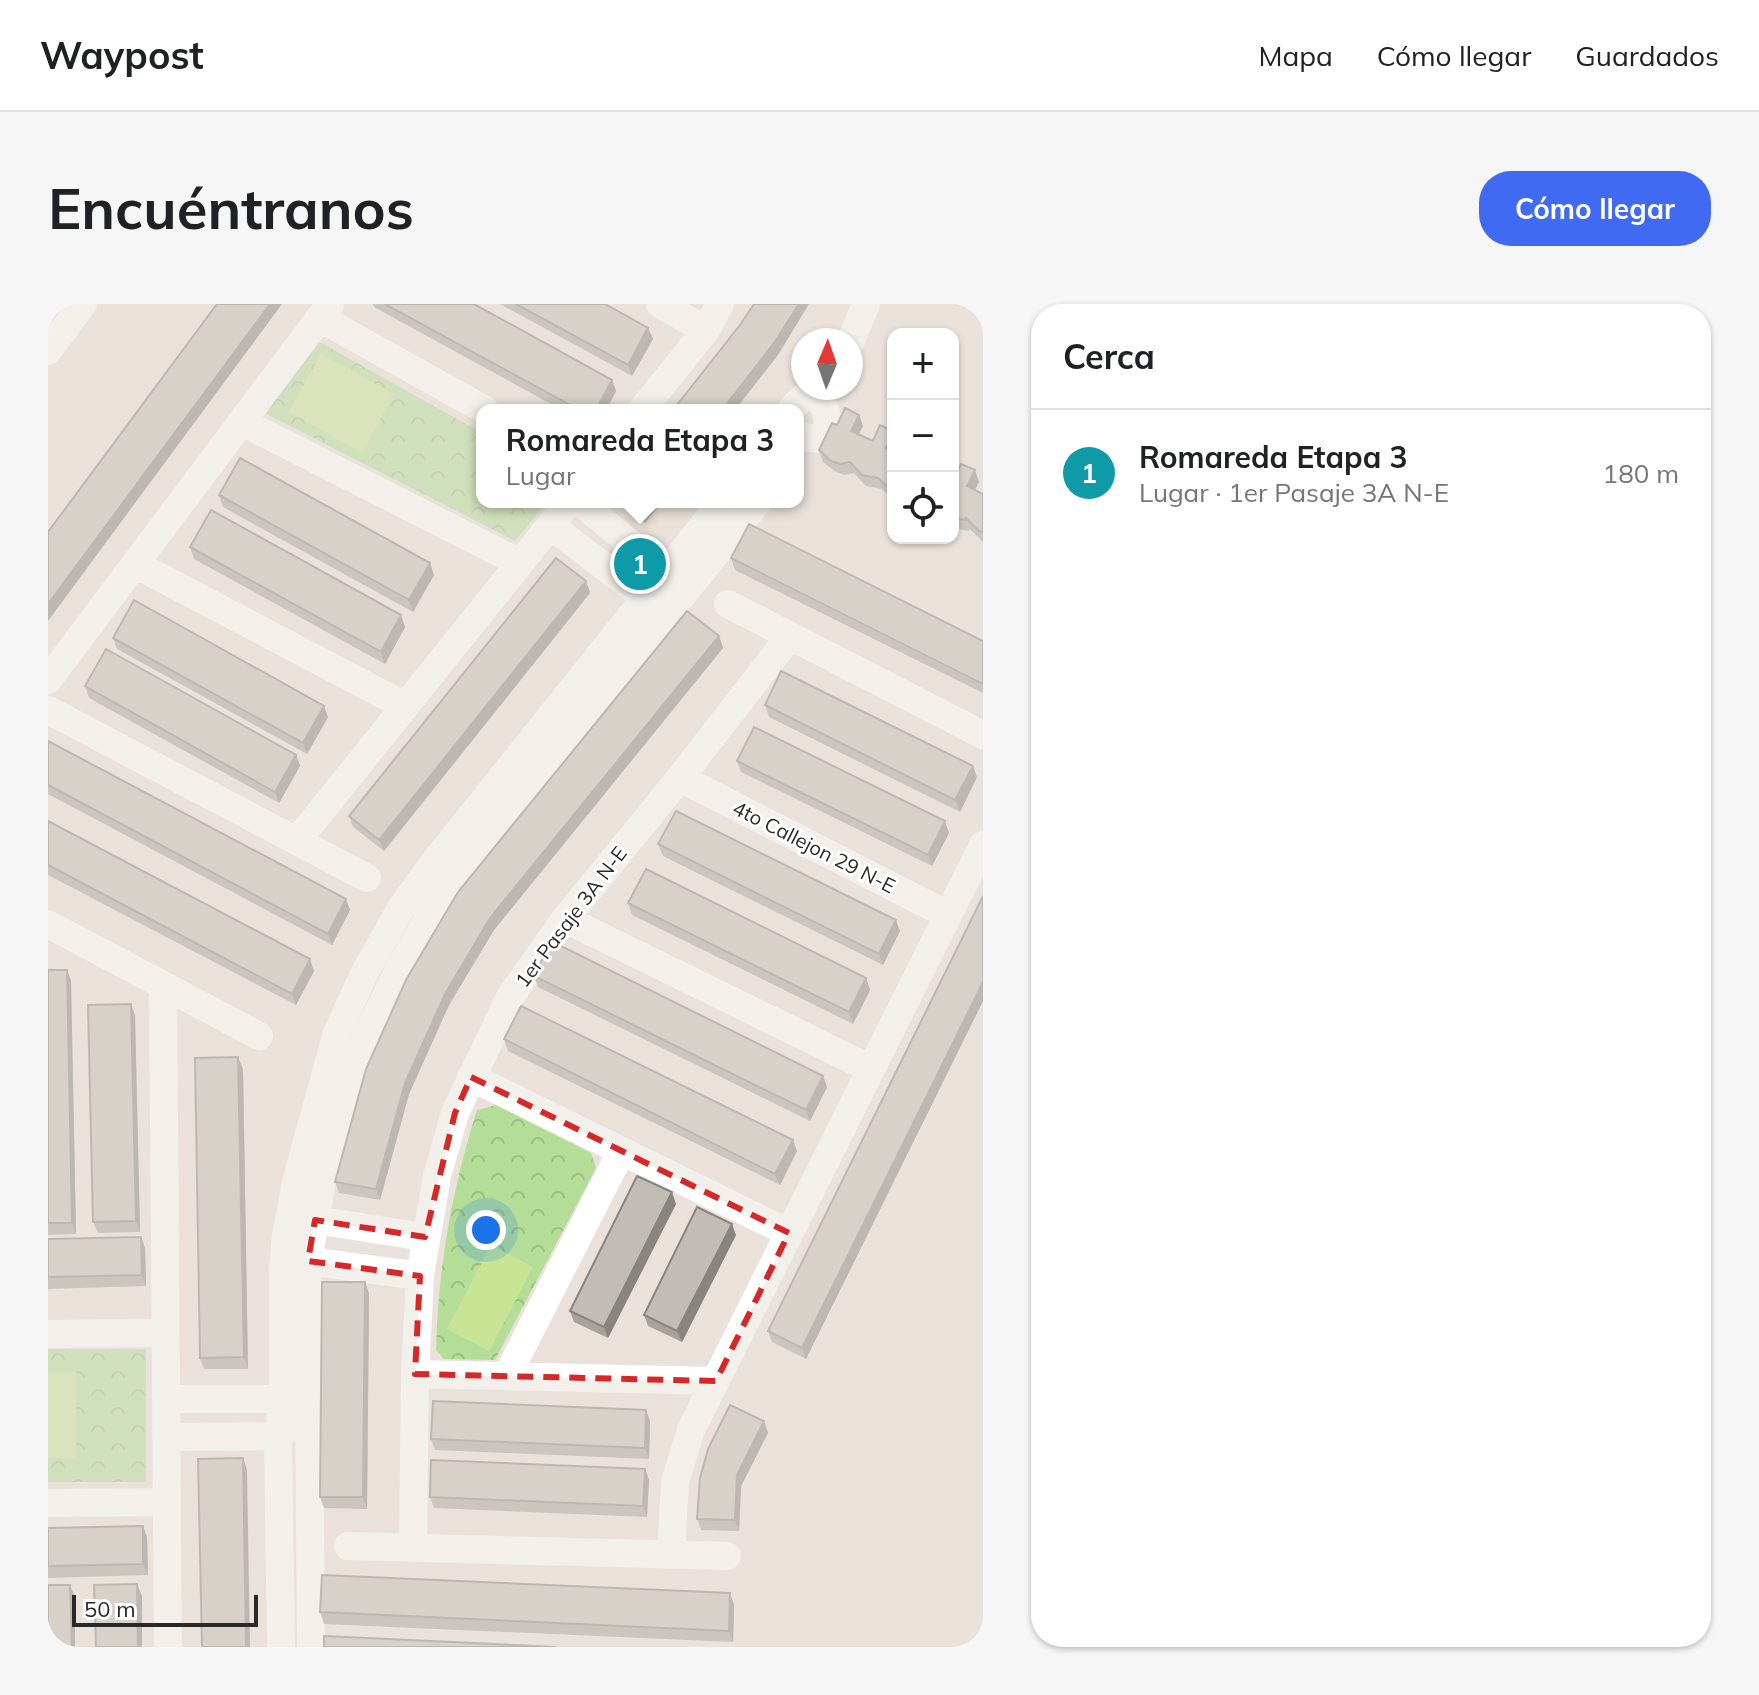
<!DOCTYPE html>
<html lang="es">
<head>
<meta charset="utf-8">
<style>
	body { margin:0; font-family:Mulish,sans-serif; background:#f6f6f6; color:#202124 }
	.controls { position:absolute; right:24px; top:24px; display:grid; overflow:hidden; border-radius:16px; box-shadow:0 2px 6px #0004 }
	.controls button { width:72px; height:72px; display:grid; place-items:center; padding:0; border:0; border-bottom:2px solid #e0e0e0; background:#fff; color:#202124; font:40px sans-serif }
	.compass { position:absolute; left:743px; top:24px; width:72px; height:72px; border-radius:50%; background:#fff; box-shadow:0 2px 6px #0004; rotate:2deg }
	.scale { position:absolute; left:24px; bottom:20px; width:186px; box-sizing:border-box; padding-left:8px; border:4px solid #282828; border-top:0; font-size:22px; line-height:28px; white-space:nowrap; color:#282828; -webkit-text-stroke:6px #fff; paint-order:stroke }
	.you { position:absolute; left:438px; top:926px; width:28px; height:28px; margin:-20px; border:6px solid #fff; border-radius:50%; background:#1a73e8; box-shadow:0 0 0 12px #1a73e833 }
	.badge { display:grid; place-items:center; width:52px; height:52px; border-radius:50%; background:#406af1; color:#fff; font-size:26px; font-weight:700 }
	.pin { position:absolute; translate:-50% -50%; border:4px solid #fff; box-shadow:0 2px 8px #0006 }
	.popup { position:absolute; left:428px; top:100px; width:328px; height:104px; box-sizing:border-box; display:grid; place-content:center; border-radius:16px; background:#fff; filter:drop-shadow(0 2px 6px #0005); font-size:26px; white-space:nowrap; color:#757577 }
	.popup b { font-size:30px; color:#202124 }
	.popup::after { content:''; position:absolute; left:50%; top:100%; margin-left:-16px; border:16px solid transparent; border-top-color:#fff }
	.list { margin:0; padding:0; list-style:none }
	h2 { display:flex; justify-content:space-between; align-items:center; height:104px; margin:0; padding:0 32px; font-size:34px }
	h2 small { font-size:26px; font-weight:400; color:#757577 }
	.list li { display:grid; grid-template-columns:52px 1fr auto; gap:24px; align-items:center; box-sizing:border-box; height:128px; padding:0 32px; border-top:2px solid #e0e0e0 }
	.list b { display:block; font-size:30px; white-space:nowrap }
	.list p { margin:0; font-size:26px; white-space:nowrap; color:#757577 }
	.list em { font-size:26px; font-style:normal; color:#757577 }
	.icon { flex:none; width:44px; height:44px; fill:none; stroke:currentColor; stroke-width:2; stroke-linecap:round; stroke-linejoin:round }
	.map { position:relative; flex:none; width:935px; height:1343px; overflow:hidden; border-radius:32px }
	header { display:flex; align-items:center; gap:48px; box-sizing:border-box; height:112px; padding:0 40px; background:#fff; border-bottom:2px solid #e0e0e0 }
	header strong { font-size:38px }
	nav { display:flex; gap:44px; margin-inline-start:auto; font-size:28px }
	.intro { display:flex; align-items:center; justify-content:space-between; box-sizing:border-box; height:192px; padding:0 48px }
	h1 { margin:0; font-size:56px }
	.button { padding:20px 36px; border-radius:32px; background:#406af1; color:#fff; font-size:28px; font-weight:700 }
	main { display:flex; gap:48px; padding:0 48px }
	aside { flex:1; background:#fff; border-radius:32px; box-shadow:0 2px 6px #0004 }
	.map>svg:first-child { display:block }
	.park { fill:url(#park-crowns) }
	.pitch { fill:#c7e594 }
	.lines { fill:none; stroke-linecap:round; stroke-linejoin:round }
	.minor { stroke:#fff; stroke-width:28 }
	.wall { fill:#a7a29d }
	.shaded-wall { fill:#888480 }
	.building { fill:#c2bcb7; stroke:#888480; stroke-width:2 }
	.marked { fill:none; stroke:#d62828; stroke-width:6; stroke-dasharray:16 10; stroke-linejoin:round }
	.labels { text-anchor:middle; stroke-width:6; stroke-linejoin:round; paint-order:stroke }
	.street-label { font-size:20px; fill:#282828; stroke:#fff }
</style>
</head>
<body>
<header>
<strong>Waypost</strong>
<nav><a>Mapa</a><a>Cómo llegar</a><a>Guardados</a></nav>
</header>
<div class="intro"><h1>Encuéntranos</h1><a class="button">Cómo llegar</a></div>
<main>
<div class="map">
<svg width="935" height="1343" viewBox="0 0 935 1343">
	<defs>
		<pattern id="park-crowns" width="20" height="18" patternUnits="userSpaceOnUse" patternTransform="scale(2)"><rect width="20" height="18" fill="#b4de98"/><path d="M2 6a3 3 0 1 1 6 0M12 15a3 3 0 1 1 6 0" fill="none" stroke="#9bbe83"/></pattern>
	</defs>
	<rect width="100%" height="100%" fill="#eae2da"/>
	<path class="park" d="M 270,37 L 434,129 L 434,198 L 499,198 L 467,237 L 215,108 Z
		M 448,801 L 543,849 L 548,864 L 447,1056 L 396,1055 L 388,1046 C 390,963 404,885 429,806 Z
		M 0,1045 L 98,1045 L 98,1178 L 0,1178 Z"/>
	<path class="pitch" d="M 273,50 L 346,90 L 314,149 L 241,108 Z
		M 443,941 L 485,963 L 441,1047 L 399,1025 Z
		M 0,1068 L 28,1068 L 28,1154 L 0,1154 Z"/>
	<g class="lines">
		<path class="minor" d="M 612,0 L 658,26
			M 272,14 L 437,106
			M 803,36 L 818,0
			M 0,47 L 35,0
			M 594,106 L 658,26 L 672,0
			M 743,106 C 776,58 802,156 750,130
			M 194,118 L 472,259
			M 532,198 L 617,268 L 623,284
			M 502,221 L 597,294 L 616,297
			M 87,260 L 357,402
			M 680,300 L 935,431
			M 0,376 L 282,0
			M 0,406 L 319,574
			M 632,474 L 900,611
			M 249,537 L 521,198
			M 517,615 L 823,765
			M 0,620 L 211,732
			M 115,683 L 120,1343
			M 423,773 L 741,929
			M 372,972 L 260,957 L 238,931 L 267,916 L 377,933
			M 0,1030 L 117,1029
			M 367,1070 L 668,1077
			M 460,1070 L 573,848
			M 118,1095 L 235,1095 L 260,1113 L 230,1132 L 118,1133
			M 0,1199 L 119,1198
			M 300,1242 L 679,1252
			M 365,1243 L 367,1070 L 372,972 L 389,872 L 407,809 L 462,693 L 517,615 L 632,474 L 742,332
			M 623,1250 L 627,1178 L 643,1126 L 935,541
			M 233,1343 L 230,1132 L 235,1095 L 235,964 L 238,931 L 249,874 L 289,729 L 317,668 L 353,604 L 384,561 L 674,198
			M 263,1343 L 260,957 L 274,877 L 294,802 L 317,735 L 350,667 L 383,609 L 439,531 L 710,198"/>
	</g>
	<path class="wall" d="M 325,0 L 426,0 L 564,76 L 568,87 L 558,106 L 514,106 L 326,3 Z
		M 452,0 L 557,0 L 600,24 L 605,35 L 584,72 Z
		M 811,111 L 815,122 L 811,130 L 825,137 L 845,127 L 845,195 L 834,185 L 818,182 L 806,169 L 796,171 L 788,168 L 775,158 L 771,146 L 789,121 Z
		M 905,176 L 931,178 L 927,186 L 935,190 L 935,238 L 922,225 L 921,227 L 905,224 Z
		M 171,191 L 386,271 L 365,308 L 175,203 Z
		M 570,198 L 614,198 L 597,219 Z
		M 142,243 L 357,323 L 337,360 L 146,255 Z
		M 683,254 L 935,337 L 935,389 L 687,266 Z
		M 538,277 L 542,289 L 336,547 L 305,523 L 301,512 Z
		M 671,332 L 675,344 L 446,626 L 401,701 L 361,790 L 332,896 L 291,889 L 287,878 L 358,676 Z
		M 65,334 L 280,413 L 259,450 L 69,345 Z
		M 37,382 L 248,451 L 252,462 L 231,499 L 41,394 Z
		M 717,401 L 929,473 L 912,508 L 721,413 Z
		M 0,437 L 302,606 L 284,641 L 0,490 Z
		M 689,457 L 901,529 L 884,562 L 693,468 Z
		M 0,517 L 266,667 L 248,701 L 0,571 Z
		M 610,540 L 852,627 L 835,661 L 615,552 Z
		M 935,592 L 935,697 L 758,1055 L 724,1038 L 720,1027 Z
		M 580,599 L 818,674 L 822,686 L 805,720 L 584,611 Z
		M 0,666 L 23,677 L 28,930 L 0,931 Z
		M 486,672 L 775,772 L 779,783 L 762,817 L 490,683 Z
		M 83,700 L 87,712 L 92,928 L 50,929 L 45,918 Z
		M 456,735 L 749,847 L 732,881 L 460,747 Z
		M 195,765 L 200,1065 L 156,1065 L 152,1054 Z
		M 628,900 L 560,1034 L 526,1018 L 522,1007 Z
		M 688,931 L 634,1038 L 600,1022 L 596,1011 Z
		M 93,933 L 97,944 L 98,982 L 0,985 L 0,935 Z
		M 317,978 L 321,990 L 319,1205 L 276,1204 L 272,1193 Z
		M 602,1117 L 601,1155 L 387,1146 L 383,1135 Z
		M 716,1117 L 720,1129 L 693,1182 L 691,1227 L 653,1226 L 649,1215 Z
		M 597,1165 L 601,1176 L 599,1213 L 386,1204 L 382,1193 Z
		M 0,1224 L 99,1233 L 100,1271 L 0,1274 Z
		M 686,1301 L 685,1338 L 276,1320 L 272,1308 Z"/>
	<path class="shaded-wall" d="M 222,0 L 234,0 L 0,317 L 0,300 Z
		M 751,0 L 761,0 L 730,51 L 687,106 L 674,106 Z
		M 600,24 L 605,35 L 584,72 L 580,61 Z
		M 564,76 L 568,87 L 558,106 L 548,106 Z
		M 811,111 L 815,122 L 807,138 L 803,127 Z
		M 845,129 L 845,149 L 838,144 Z
		M 927,166 L 931,178 L 923,193 L 919,182 Z
		M 601,198 L 614,198 L 597,219 L 593,208 Z
		M 382,259 L 386,271 L 365,308 L 361,296 Z
		M 538,277 L 542,289 L 336,547 L 331,536 Z
		M 353,311 L 357,323 L 337,360 L 333,348 Z
		M 671,332 L 675,344 L 446,626 L 401,701 L 361,790 L 332,896 L 328,885 L 357,779 L 397,690 L 442,614 Z
		M 276,402 L 280,413 L 259,450 L 255,439 Z
		M 248,451 L 252,462 L 231,499 L 227,488 Z
		M 925,462 L 929,473 L 912,508 L 907,496 Z
		M 897,517 L 901,529 L 884,562 L 880,551 Z
		M 298,595 L 302,606 L 284,641 L 280,630 Z
		M 848,616 L 852,627 L 835,661 L 831,650 Z
		M 262,655 L 266,667 L 248,701 L 244,690 Z
		M 19,666 L 23,677 L 28,930 L 24,919 Z
		M 818,674 L 822,686 L 805,720 L 801,708 Z
		M 935,678 L 935,697 L 758,1055 L 754,1044 Z
		M 83,700 L 87,712 L 92,928 L 88,917 Z
		M 190,753 L 195,765 L 200,1065 L 196,1053 Z
		M 775,772 L 779,783 L 762,817 L 758,806 Z
		M 745,836 L 749,847 L 732,881 L 727,870 Z
		M 624,888 L 628,900 L 560,1034 L 556,1023 Z
		M 684,920 L 688,931 L 634,1038 L 629,1027 Z
		M 93,933 L 97,944 L 98,982 L 94,971 Z
		M 317,978 L 321,990 L 319,1205 L 315,1193 Z
		M 598,1106 L 602,1117 L 601,1155 L 597,1144 Z
		M 716,1117 L 720,1129 L 693,1182 L 691,1227 L 687,1216 L 689,1171 Z
		M 195,1154 L 199,1166 L 202,1343 L 198,1343 Z
		M 597,1165 L 601,1176 L 599,1213 L 595,1202 Z
		M 95,1222 L 99,1233 L 100,1271 L 95,1260 Z
		M 89,1280 L 94,1292 L 94,1343 L 90,1343 Z
		M 22,1281 L 27,1293 L 27,1343 L 24,1343 Z
		M 682,1289 L 686,1301 L 685,1338 L 681,1327 Z"/>
	<path class="building" d="M 169,0 L 222,0 L 0,300 L 0,228 Z
		M 337,0 L 426,0 L 564,76 L 548,106 L 531,106 Z
		M 468,0 L 557,0 L 600,24 L 580,61 Z
		M 706,0 L 751,0 L 726,39 L 674,106 L 625,106 L 692,21 Z
		M 797,104 L 811,111 L 803,127 L 825,137 L 832,121 L 845,127 L 838,144 L 845,148 L 845,186 L 842,185 L 830,174 L 814,171 L 802,158 L 792,160 L 783,157 L 771,146 L 784,119 L 789,121 Z
		M 192,154 L 382,259 L 361,296 L 171,191 Z
		M 913,160 L 927,166 L 919,182 L 935,190 L 935,228 L 931,227 L 918,214 L 917,216 L 905,214 L 905,176 Z
		M 580,198 L 601,198 L 593,208 Z
		M 163,206 L 353,311 L 333,348 L 142,243 Z
		M 701,220 L 935,337 L 935,380 L 683,254 Z
		M 508,254 L 538,277 L 331,536 L 301,512 Z
		M 86,296 L 276,402 L 255,439 L 65,334 Z
		M 639,307 L 671,332 L 442,614 L 397,690 L 357,779 L 328,885 L 287,878 L 318,765 L 358,676 L 410,588 Z
		M 58,345 L 248,451 L 227,488 L 37,382 Z
		M 733,367 L 925,462 L 907,496 L 717,401 Z
		M 706,423 L 897,517 L 880,551 L 689,457 Z
		M 0,437 L 298,595 L 280,630 L 0,481 Z
		M 628,507 L 848,616 L 831,650 L 610,540 Z
		M 0,517 L 262,655 L 244,690 L 0,561 Z
		M 598,565 L 818,674 L 801,708 L 580,599 Z
		M 935,592 L 935,678 L 754,1044 L 720,1027 Z
		M 503,637 L 775,772 L 758,806 L 486,672 Z
		M 0,666 L 19,666 L 24,919 L 0,919 Z
		M 83,700 L 88,917 L 45,918 L 40,701 Z
		M 473,702 L 745,836 L 727,870 L 456,735 Z
		M 190,753 L 196,1053 L 152,1054 L 147,754 Z
		M 589,872 L 624,888 L 556,1023 L 522,1007 Z
		M 649,903 L 684,920 L 629,1027 L 596,1011 Z
		M 93,933 L 94,971 L 0,973 L 0,935 Z
		M 274,978 L 317,978 L 315,1193 L 272,1193 Z
		M 385,1097 L 598,1106 L 597,1144 L 383,1135 Z
		M 682,1101 L 716,1117 L 689,1171 L 687,1216 L 649,1215 L 652,1174 L 660,1145 Z
		M 195,1154 L 198,1343 L 154,1343 L 150,1155 Z
		M 383,1156 L 597,1165 L 595,1202 L 382,1193 Z
		M 95,1222 L 95,1260 L 0,1262 L 0,1224 Z
		M 274,1271 L 682,1289 L 681,1327 L 272,1308 Z
		M 89,1280 L 90,1343 L 48,1343 L 46,1281 Z
		M 0,1281 L 22,1281 L 24,1343 L 0,1343 Z
		M 276,1332 L 508,1343 L 276,1343 Z"/>
	<path d="M0 0H935V1343H0ZM 423,773 L 741,929 L 668,1077 L 367,1070 L 372,972 L 260,957 L 267,916 L 377,933 L 407,809 Z" fill="#eae2da" fill-opacity=".55" fill-rule="evenodd"/>
	<path class="marked" d="M 423,773 L 741,929 L 668,1077 L 367,1070 L 372,972 L 260,957 L 267,916 L 377,933 L 407,809 Z"/>
	<g class="labels">
		<g class="street-label">
			<text transform="translate(766 543) rotate(27)" y="7">4to Callejon 29 N-E</text>
			<text transform="translate(523 613) rotate(-53)" y="7">1er Pasaje 3A N-E</text>
		</g>
	</g>
</svg>
<div class="controls">
<button>+</button>
<button>−</button>
<button><svg class="icon" aria-label="locate" viewBox="0 0 24 24"><circle cx="12" cy="12" r="6"/><path d="M12 2v4M12 18v4M2 12h4M18 12h4"/></svg></button>
</div>
<svg class="compass" viewBox="-18 -18 36 36"><path d="M0-13l5 13h-10z" fill="#e53935"/><path d="M0 13l5-13h-10z" fill="#757577"/></svg>
<div class="scale">50 m</div>
<div class="you"></div>
<div class="pin badge" style="left:592px;top:260px;background:#0f9aa8">1</div>
<div class="popup"><b>Romareda Etapa 3</b>Lugar</div>
</div>
<aside>
<h2>Cerca<small></small></h2>
<ul class="list">
<li><span class="badge" style="background:#0f9aa8">1</span><div><b>Romareda Etapa 3</b><p>Lugar · 1er Pasaje 3A N-E</p></div><em>180 m</em></li>
</ul>
</aside>
</main>
</body>
</html>
